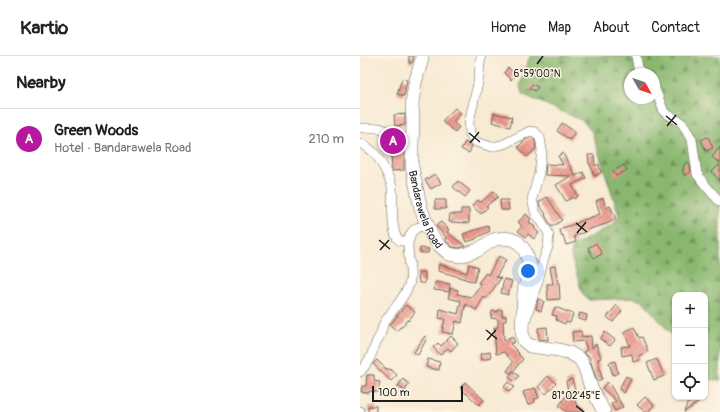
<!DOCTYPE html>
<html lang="en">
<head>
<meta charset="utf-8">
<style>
	body { margin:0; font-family:Pangolin,sans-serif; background:#f6f6f6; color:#202124 }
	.controls { position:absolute; right:12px; bottom:12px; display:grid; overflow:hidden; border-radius:8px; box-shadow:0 1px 3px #0004 }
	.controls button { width:36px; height:36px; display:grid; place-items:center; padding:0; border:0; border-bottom:1px solid #e0e0e0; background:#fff; color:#202124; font:20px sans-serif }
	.compass { position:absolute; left:264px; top:12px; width:36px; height:36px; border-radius:50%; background:#fff; box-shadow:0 1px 3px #0004; rotate:130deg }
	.scale { position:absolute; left:12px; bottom:10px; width:91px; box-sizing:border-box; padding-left:4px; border:2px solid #1c1c1c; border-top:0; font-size:11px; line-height:14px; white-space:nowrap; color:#1c1c1c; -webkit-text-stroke:3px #fcf5e5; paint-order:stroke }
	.you { position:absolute; left:168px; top:215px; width:14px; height:14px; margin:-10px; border:3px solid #fff; border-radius:50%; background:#1a73e8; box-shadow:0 0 0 6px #1a73e833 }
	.badge { display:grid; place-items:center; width:26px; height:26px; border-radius:50%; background:#b5179e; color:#fff; font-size:13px; font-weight:700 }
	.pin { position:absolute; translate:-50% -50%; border:2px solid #fff; box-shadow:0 1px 4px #0006 }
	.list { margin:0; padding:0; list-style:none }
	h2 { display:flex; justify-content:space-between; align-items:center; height:52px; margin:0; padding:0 16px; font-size:17px }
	h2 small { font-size:13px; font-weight:400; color:#757577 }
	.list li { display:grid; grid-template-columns:26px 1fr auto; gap:12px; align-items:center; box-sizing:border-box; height:60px; padding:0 16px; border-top:1px solid #e0e0e0 }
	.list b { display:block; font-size:15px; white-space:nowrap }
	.list p { margin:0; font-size:13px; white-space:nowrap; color:#757577 }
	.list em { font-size:13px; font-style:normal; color:#757577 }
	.icon { flex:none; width:22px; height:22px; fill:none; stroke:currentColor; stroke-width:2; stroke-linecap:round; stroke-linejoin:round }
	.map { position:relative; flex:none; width:360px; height:356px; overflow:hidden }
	header { display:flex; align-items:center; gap:24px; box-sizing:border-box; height:56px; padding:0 20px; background:#fff; border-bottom:1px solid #e0e0e0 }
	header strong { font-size:19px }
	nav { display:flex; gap:22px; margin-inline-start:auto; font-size:14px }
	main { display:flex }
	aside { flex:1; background:#fff }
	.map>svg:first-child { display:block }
	.forest { fill:url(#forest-firs); stroke:#536a46; fill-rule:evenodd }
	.building { fill:url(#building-cross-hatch) }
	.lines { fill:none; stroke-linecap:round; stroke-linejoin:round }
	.minor-casing { stroke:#69645c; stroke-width:10 }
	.highway-casing { stroke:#69645c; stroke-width:14 }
	.minor { stroke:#fff; stroke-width:9 }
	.highway { stroke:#fff; stroke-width:13 }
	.ticks { fill:none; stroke:#1c1c1c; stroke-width:1.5 }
	.labels { text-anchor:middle; stroke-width:3; stroke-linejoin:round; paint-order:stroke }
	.street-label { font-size:11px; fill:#1c1c1c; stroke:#fcf5e5 }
	.ticks-label { font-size:10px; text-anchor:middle; fill:#1c1c1c; stroke:#fcf5e5; stroke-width:3; stroke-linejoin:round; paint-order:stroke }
</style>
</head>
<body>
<header>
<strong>Kartio</strong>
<nav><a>Home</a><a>Map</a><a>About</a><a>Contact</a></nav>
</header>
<main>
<aside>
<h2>Nearby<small></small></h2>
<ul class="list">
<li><span class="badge">A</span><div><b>Green Woods</b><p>Hotel · Bandarawela Road</p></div><em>210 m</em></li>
</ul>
</aside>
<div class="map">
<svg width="360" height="356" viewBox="0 0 360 356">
	<defs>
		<pattern id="forest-firs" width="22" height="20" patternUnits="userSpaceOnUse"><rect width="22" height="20" fill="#8ab76f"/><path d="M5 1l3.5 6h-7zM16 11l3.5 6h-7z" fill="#70945a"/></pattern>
		<pattern id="building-cross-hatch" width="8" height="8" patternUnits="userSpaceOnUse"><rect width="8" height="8" fill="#ee988b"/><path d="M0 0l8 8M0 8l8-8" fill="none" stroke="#cc8277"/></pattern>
	</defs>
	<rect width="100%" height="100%" fill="#fcf5e5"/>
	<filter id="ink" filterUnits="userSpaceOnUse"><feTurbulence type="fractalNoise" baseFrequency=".025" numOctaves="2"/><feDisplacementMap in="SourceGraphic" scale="8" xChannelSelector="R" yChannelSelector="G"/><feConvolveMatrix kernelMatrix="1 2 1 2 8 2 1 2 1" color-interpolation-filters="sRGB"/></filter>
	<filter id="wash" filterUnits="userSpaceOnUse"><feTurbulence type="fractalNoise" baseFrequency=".012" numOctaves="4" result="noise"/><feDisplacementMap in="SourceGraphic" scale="16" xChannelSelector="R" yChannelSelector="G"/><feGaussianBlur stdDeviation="0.9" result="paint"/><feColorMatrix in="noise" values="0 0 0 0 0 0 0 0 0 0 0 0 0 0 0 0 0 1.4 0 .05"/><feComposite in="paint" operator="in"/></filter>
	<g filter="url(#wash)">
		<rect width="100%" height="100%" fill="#f8ead3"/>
		<path class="forest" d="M 170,0 L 360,0 L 360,325 L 349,323 L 345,319 L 345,239 L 315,239 L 315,283 L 284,246 L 274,242 L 229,244 L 223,239 L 211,200 L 212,191 L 255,167 L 259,159 L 232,76 L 223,65 L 162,38 L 160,29 ZM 270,18 L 294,18 L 294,42 L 270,42 Z"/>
		<g id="blocks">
			<path class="building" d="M 49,0 L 54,0 L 52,7 L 49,7 Z
				M 174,11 L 186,16 L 183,20 L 172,15 Z
				M 148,12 L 156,18 L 151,24 L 144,17 Z
				M 42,23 L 47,24 L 44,40 L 37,38 Z
				M 172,28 L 178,31 L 175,35 L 169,32 Z
				M 95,52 L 101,57 L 93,66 L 99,71 L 95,76 L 82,65 Z
				M 134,57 L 152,61 L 150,71 L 132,66 Z
				M 45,58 L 45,69 L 35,70 L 34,59 Z
				M 202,67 L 215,76 L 210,84 L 197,75 Z
				M 171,81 L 175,85 L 176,93 L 167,101 L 158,91 L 165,84 Z
				M 348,81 L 353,92 L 346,95 L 341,84 Z
				M 32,83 L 37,93 L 44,93 L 44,114 L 32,115 L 31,95 L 26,98 L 22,93 L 28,89 L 26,86 Z
				M 105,86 L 112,90 L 109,97 L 101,93 Z
				M 360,91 L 360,107 L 352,101 Z
				M 203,97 L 208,107 L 208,106 L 215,120 L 223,116 L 226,122 L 212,129 L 218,140 L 214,143 L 213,141 L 206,145 L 196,129 L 211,120 L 185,119 L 186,108 L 203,109 L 198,100 Z
				M 228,99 L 234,99 L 235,110 L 239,108 L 241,117 L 236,119 L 236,120 L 234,120 L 230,108 L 229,108 Z
				M 328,106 L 330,109 L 331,116 L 325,120 L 322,114 L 324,113 L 323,110 Z
				M 360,108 L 360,125 L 352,116 Z
				M 264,109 L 267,114 L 256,120 L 253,115 Z
				M 75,118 L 81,127 L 71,133 L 65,124 Z
				M 98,125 L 110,135 L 105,141 L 93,131 Z
				M 134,135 L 138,141 L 126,150 L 128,151 L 121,158 L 112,150 L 118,144 L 120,146 L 121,146 Z
				M 187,141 L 202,164 L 192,171 L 185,159 L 186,158 L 180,150 L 179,146 Z
				M 243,142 L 246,152 L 250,150 L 256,163 L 246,168 L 227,174 L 228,175 L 214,180 L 216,186 L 206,189 L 203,179 L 202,180 L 199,173 L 218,167 L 218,166 L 240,158 L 236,145 Z
				M 75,144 L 86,144 L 86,153 L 75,153 Z
				M 140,144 L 148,144 L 149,154 L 141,154 Z
				M 101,153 L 109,153 L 109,167 L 89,166 L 90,158 L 101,158 Z
				M 166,158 L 171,163 L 169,166 L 175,171 L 174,172 L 179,177 L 174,183 L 168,178 L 166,181 L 158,175 L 162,170 L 158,166 Z
				M 81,166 L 89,174 L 87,176 L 105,190 L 99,192 L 93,191 L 85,184 L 86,181 L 76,170 Z
				M 128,170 L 130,175 L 116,182 L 116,183 L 106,186 L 103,178 Z
				M 236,187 L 242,198 L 234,202 L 228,192 Z
				M 60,192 L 69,193 L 68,197 L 60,197 Z
				M 139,200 L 146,204 L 136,221 L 141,222 L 126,243 L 124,241 L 116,254 L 106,248 L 106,251 L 105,250 L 102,267 L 96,265 L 93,278 L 82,276 L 85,263 L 79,262 L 80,253 L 98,258 L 101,245 L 88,242 L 91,232 L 98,234 L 97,238 L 111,241 L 119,231 L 120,231 L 121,228 L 118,227 L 126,217 L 128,219 Z
				M 79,208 L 107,217 L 109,208 L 118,211 L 114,226 L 93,219 L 78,215 Z
				M 195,210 L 198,227 L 199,227 L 200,243 L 188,244 L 187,228 L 193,228 L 190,211 Z
				M 58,216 L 65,216 L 65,227 L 59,227 Z
				M 144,223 L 152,225 L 148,239 L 141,237 Z
				M 75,226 L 90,228 L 89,236 L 74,234 Z
				M 178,243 L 184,245 L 181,255 L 176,253 Z
				M 46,249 L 55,256 L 48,265 L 47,264 L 42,271 L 40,271 L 37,275 L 30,269 Z
				M 257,249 L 262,255 L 253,266 L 247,261 Z
				M 195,251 L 213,258 L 210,267 L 206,266 L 205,268 L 196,264 L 197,262 L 196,262 L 197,260 L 192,259 Z
				M 138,254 L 142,254 L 142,260 L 146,260 L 146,265 L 143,265 L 144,285 L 152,280 L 155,286 L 150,288 L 159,297 L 158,298 L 163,303 L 151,318 L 147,315 L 153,306 L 144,296 L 136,298 L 134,272 L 138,271 L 138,263 L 131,262 L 132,255 L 138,256 Z
				M 220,257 L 227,259 L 226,265 L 218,263 Z
				M 187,271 L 188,284 L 179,283 L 178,272 Z
				M 274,271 L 279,282 L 282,281 L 288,295 L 279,300 L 280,304 L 273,306 L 272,298 L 262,300 L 261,291 L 270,290 L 264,276 Z
				M 221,275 L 222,281 L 231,280 L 232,292 L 236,288 L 241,302 L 238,303 L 242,323 L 237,325 L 229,300 L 228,300 L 223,296 L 227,294 L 224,285 L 213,286 L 212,276 Z
				M 245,276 L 255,284 L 250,290 L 240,283 Z
				M 65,280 L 67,282 L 58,299 L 54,296 Z
				M 91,280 L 98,287 L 91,295 L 88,292 L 80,299 L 73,291 L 78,287 L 81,290 Z
				M 130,296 L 131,302 L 121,304 L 120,298 Z
				M 68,303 L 80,306 L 79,314 L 66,311 Z
				M 297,303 L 304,320 L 294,324 L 287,307 Z
				M 17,304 L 26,313 L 27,312 L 28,314 L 30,313 L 37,319 L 31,325 L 13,308 Z
				M 255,305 L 258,317 L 253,319 L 249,307 Z
				M 153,315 L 159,320 L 154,326 L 149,321 Z
				M 7,319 L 14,319 L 14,325 L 20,326 L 18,336 L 9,335 L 9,337 L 1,336 L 2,330 L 6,330 Z
				M 188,320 L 196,327 L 186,338 L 178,331 Z
				M 266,320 L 271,323 L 264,337 L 259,333 Z
				M 43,323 L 49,328 L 45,335 L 38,330 Z
				M 212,323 L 215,333 L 208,335 L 206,325 Z
				M 105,326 L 124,344 L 119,349 L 106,337 L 106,338 L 100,332 Z
				M 148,326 L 154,331 L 149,336 L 144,331 Z
				M 247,326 L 250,329 L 263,351 L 255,355 L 251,348 L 256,345 L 242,332 Z
				M 175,332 L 179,342 L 174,343 L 175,346 L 168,349 L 163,336 Z
				M 207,338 L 216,345 L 215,347 L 226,356 L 207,356 L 199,350 Z
				M 285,341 L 294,349 L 288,356 L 285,356 L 277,349 Z
				M 335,343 L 338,347 L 324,356 L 327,348 Z
				M 8,350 L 16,350 L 16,356 L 8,356 Z"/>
		</g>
	</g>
	<g filter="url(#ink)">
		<use href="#blocks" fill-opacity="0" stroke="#69645c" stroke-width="1"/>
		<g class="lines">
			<defs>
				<path id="minor" d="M 121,0 L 118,27 L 109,66 L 110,78 L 116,86 L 132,91 L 144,88 L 170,75 L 175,76 L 180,81 L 182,94 L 179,117 L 172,143 L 175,156 L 182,166 L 189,178 L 188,191 L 184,202 L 178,225 L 166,263
					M 276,0 L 278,12 L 281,18
					M 294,30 L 304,56 L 322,67 L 332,83 L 337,118 L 346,130 L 360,146
					M 0,72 L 19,72 L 37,78 L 52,89
					M 0,87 C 6,90 11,93 15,98 C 20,103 31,125 32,131 C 34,141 28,188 44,185 C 46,185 48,183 50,182
					M 0,316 C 9,306 11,300 16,287 C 17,284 19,282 20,279 C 22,275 22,271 24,267 C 32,254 44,243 49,229 C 55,214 40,184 55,173 C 60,169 64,171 69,174
					M 0,355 L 0,356"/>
				<g id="highway">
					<path id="s1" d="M 62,0 L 62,3 L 55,27 L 52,47 L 53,69 L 52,89 L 52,111 L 61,153 L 71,178 L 79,189 L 89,198 L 100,200 L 118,194 L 133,184 L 142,182 L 151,183 L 158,186 L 165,195 L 171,211 L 164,234 L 162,276 L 164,285 L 170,290 L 199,294 L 210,297 L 220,303 L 225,312 L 230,329 L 244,356"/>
				</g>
			</defs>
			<use href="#minor" class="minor-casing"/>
			<use href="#highway" class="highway-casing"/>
			<use href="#minor" class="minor"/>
			<use href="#highway" class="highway"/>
		</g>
	</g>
	<path class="ticks" d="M 177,8 L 183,0M 306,60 L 317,69M 307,70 L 316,59M 109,77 L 120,86M 110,87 L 119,76M 216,167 L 227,176M 217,177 L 226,166M 19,184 L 30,193M 20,194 L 29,184M 126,274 L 137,283M 127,284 L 136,274M 216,350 L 224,356"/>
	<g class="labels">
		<g class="street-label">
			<text dy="4" stroke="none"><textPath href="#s1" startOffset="157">Bandarawela Road</textPath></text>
		</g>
	</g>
	<g class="ticks-label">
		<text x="177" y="21">6°59'00"N</text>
		<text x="216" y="343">81°02'45"E</text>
	</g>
</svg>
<div class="controls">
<button>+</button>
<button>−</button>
<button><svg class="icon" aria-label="locate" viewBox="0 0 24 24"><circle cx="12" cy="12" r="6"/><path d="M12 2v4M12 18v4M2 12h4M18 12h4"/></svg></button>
</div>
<svg class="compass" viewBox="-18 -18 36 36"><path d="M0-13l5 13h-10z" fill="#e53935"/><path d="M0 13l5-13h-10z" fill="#757577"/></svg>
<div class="scale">100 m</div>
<div class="you"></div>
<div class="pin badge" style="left:33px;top:85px">A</div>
</div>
</main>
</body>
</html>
